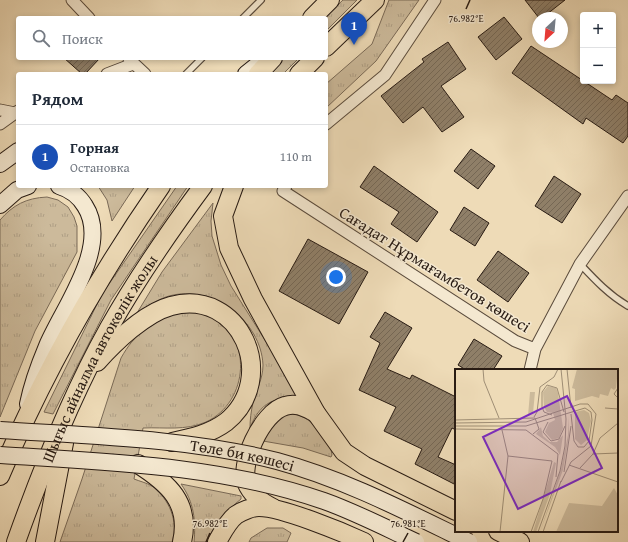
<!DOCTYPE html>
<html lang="ru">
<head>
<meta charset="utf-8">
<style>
	body { margin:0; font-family:"Gentium Book Plus",serif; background:#f6f6f7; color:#1f2937 }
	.controls { position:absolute; right:12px; top:12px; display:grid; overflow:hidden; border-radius:4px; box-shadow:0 2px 6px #0003 }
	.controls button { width:36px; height:36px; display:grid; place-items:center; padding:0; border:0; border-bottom:1px solid #e0e1e3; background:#fff; color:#1f2937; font:20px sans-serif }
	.compass { position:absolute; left:532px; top:12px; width:36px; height:36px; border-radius:50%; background:#fff; box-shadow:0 2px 6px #0003; rotate:206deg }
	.you { position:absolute; left:336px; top:277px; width:14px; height:14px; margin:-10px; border:3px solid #fff; border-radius:50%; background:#1a73e8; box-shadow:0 0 0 6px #1a73e833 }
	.badge { display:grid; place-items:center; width:26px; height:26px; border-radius:50%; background:#8f2418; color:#fff; font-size:13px; font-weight:700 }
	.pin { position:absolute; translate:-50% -33px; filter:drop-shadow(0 1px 2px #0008) }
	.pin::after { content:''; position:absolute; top:21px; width:14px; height:12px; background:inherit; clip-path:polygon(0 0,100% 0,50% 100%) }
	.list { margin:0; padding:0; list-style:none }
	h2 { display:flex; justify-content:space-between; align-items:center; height:52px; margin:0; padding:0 16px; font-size:17px }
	h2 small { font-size:13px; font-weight:400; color:#747a83 }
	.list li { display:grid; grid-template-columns:26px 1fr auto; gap:12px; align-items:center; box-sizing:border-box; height:64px; padding:0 16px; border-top:1px solid #e0e1e3 }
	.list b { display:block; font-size:15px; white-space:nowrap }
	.list p { margin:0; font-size:13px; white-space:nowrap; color:#747a83 }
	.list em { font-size:13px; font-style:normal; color:#747a83 }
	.icon { flex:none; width:22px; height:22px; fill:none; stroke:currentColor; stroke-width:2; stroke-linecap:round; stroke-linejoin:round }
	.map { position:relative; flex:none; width:628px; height:542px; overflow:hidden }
	.search { position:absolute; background:#fff; box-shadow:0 2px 6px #0003; left:16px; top:16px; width:312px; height:44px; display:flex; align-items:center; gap:10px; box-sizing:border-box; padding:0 14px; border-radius:4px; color:#747a83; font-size:15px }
	.panel { position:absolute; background:#fff; box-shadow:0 2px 6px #0003; left:16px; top:72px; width:312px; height:116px; border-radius:4px }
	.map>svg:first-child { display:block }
	.grass { fill:url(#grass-tufts); stroke:#7a6a57 }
	.building { fill:url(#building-hatch); stroke:#281b13 }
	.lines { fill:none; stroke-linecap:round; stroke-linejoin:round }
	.service-casing { stroke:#5a4b3c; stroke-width:8 }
	.minor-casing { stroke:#5a4b3c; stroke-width:13 }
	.secondary-casing { stroke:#281b13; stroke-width:18 }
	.primary-casing { stroke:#281b13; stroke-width:20 }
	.service { stroke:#f4e8d0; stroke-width:5.5 }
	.minor { stroke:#f4e8d0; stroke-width:11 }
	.secondary { stroke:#f4e8d0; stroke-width:16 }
	.primary { stroke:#eedbb7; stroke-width:18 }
	.secondary-bridge-casing { stroke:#281b13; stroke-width:18; stroke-linecap:butt }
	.secondary-bridge { stroke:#f4e8d0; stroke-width:16 }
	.ticks { fill:none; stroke:#281b13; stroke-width:1.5 }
	.labels { text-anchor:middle; stroke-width:3; stroke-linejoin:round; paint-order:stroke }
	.street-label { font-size:16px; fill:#281b13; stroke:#f4e8d0 }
	.inset-road { fill:none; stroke:#9f8e75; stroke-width:1 }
	.view { fill:#7b2cbf; fill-opacity:0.15; stroke:#7b2cbf; stroke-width:2 }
	.inset-edge { fill:none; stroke:#281b13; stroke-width:2 }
	.ticks-label { font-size:10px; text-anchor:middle; fill:#281b13; stroke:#f4e8d0; stroke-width:3; stroke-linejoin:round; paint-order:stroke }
</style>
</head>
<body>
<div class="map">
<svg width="628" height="542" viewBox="0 0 628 542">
	<defs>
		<pattern id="grass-tufts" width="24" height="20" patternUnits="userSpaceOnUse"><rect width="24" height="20" fill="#ccba9b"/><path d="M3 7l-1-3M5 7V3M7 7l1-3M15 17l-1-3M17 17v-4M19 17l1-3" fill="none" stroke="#af9f85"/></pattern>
		<pattern id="building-hatch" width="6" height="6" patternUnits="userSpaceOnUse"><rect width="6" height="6" fill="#8f7f68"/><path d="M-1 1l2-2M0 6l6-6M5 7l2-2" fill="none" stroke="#756754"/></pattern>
	</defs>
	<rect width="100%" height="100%" fill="#eedbb7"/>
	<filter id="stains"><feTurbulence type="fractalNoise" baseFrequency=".005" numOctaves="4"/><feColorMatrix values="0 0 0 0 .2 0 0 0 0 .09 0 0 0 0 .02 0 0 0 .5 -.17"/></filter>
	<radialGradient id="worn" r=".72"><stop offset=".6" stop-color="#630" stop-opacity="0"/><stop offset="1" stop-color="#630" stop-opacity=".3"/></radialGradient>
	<path class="grass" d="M 343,0 L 357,0 L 326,31 L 326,18 L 324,18 Z
		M 389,0 L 419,0 L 376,61 L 326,108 L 326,84 L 372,44 Z
		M 283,58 L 299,58 L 283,74 L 267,74 Z
		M 98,186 L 135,186 L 112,221 L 107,200 Z
		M 177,186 L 188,186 L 111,300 L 53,414 L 44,412 L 102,294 Z
		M 47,197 L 58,200 L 68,207 L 74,217 L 77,226 L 77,252 L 35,331 L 0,417 L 0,220 C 13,205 26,198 47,197 Z
		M 213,203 L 211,221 L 212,236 L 221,265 L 231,286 L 302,399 C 275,396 260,402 250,428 C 250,420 251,411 253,403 C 256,390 263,379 263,365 C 261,321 213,284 169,296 C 158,299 147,307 137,313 L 162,272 Z
		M 173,311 C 183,312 200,310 209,314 C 254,336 249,402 206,422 C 185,431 165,427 143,428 L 134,479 C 139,481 147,483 152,486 C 169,499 179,521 172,542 L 60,542 L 82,479 L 121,358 C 135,333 149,325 173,311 Z
		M 286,414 C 310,412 319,432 331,449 L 332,455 L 331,457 L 303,448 L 263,441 L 269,425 Z
		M 181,484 L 241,496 L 241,499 C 226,511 215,525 206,542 L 194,542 C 196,521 194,502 181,484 Z
		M 267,528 L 283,528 L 291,533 L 287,542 L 249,542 L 251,538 Z"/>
	<path class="building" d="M 525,0 L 565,0 L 542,18 L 539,18 Z
		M 504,17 L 522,39 L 496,60 L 478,37 Z
		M 448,42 L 466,69 L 441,86 L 464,117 L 442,132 L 423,107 L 403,123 L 381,96 L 424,62 L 422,59 Z
		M 531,46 L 612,100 L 616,95 L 628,103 L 628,136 L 623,143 L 586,118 L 583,124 L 512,73 Z
		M 64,58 L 100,58 L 85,74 L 82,74 Z
		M 471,149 L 495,166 L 478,189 L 454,171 Z
		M 374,166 L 438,212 L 417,242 L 391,224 L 399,212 L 360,187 Z
		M 554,176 L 581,194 L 562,223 L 535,206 Z
		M 464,207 L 489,223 L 475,246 L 450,230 Z
		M 308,239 L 368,272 L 339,324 L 279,291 Z
		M 498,251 L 529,273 L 508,302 L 477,280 Z
		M 385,312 L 412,328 L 387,369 L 410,379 L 412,375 L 456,397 L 456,430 L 452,428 L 438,457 L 456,465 L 456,485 L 415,464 L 422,449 L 384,431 L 396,407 L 359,390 L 380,343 L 370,337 Z
		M 474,339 L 502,356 L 493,370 L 466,370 L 458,365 Z"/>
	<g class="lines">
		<defs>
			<path id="service" d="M 243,18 L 261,0
				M 186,74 L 202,58
				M 580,264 C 595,280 609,295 628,306"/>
			<path id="minor" d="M 72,0 L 89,18
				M 129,59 L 145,74
				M 107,74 L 133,64
				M 0,110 L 15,113
				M 0,124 L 18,111
				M 326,124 L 385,75 L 435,0
				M 286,186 L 283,191 L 515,341 L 535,349
				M 530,370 L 535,349 L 580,264 L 628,196"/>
			<path id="secondary" d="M 246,74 L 266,58
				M 0,164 L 18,151
				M 0,205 L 17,190 L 28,186
				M 28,404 C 32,384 39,365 47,346 C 63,308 111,246 85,206 C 79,196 69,189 59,186"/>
			<g id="primary">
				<path d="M 312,18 L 330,0"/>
				<path d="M 326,47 L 375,0"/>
				<path d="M 258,74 L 273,58"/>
				<path d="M 299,74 L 315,58"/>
				<path d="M 234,186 L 223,216 L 229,248 L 253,299 L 316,413 L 344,452 L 365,466 L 456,511"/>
				<path d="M 97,362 C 115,342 145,313 171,306 C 240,287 280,378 226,422 C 210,434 191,438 172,442"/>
				<path d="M 138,464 C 168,483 191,503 182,542"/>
				<path d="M 0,476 C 43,374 98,277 161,186"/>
				<path d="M 273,508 C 262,502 254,497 248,486 C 237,466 262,412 285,406 C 297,402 306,408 316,413"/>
				<path d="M 498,531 L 520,542"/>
				<path id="s1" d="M 16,542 C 42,469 71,396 109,328 C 137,278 169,232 203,186"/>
				<path d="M 45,542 L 64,443"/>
				<path d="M 217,542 C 222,533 228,521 236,515 C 242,511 252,507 259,507 C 282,507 342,532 364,542"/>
			</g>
		</defs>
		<use href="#service" class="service-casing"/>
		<use href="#minor" class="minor-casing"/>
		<use href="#secondary" class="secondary-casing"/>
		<use href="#primary" class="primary-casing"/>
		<use href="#service" class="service"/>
		<use href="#minor" class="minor"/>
		<use href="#secondary" class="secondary"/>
		<use href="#primary" class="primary"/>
		<defs>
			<g id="secondary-bridge">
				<path id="s2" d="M 0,430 C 92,436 187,438 277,461 C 344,479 407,512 469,542"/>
				<path d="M 0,455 C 108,462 220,465 324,501 C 355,512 386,528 416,542"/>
			</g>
		</defs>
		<use href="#secondary-bridge" class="secondary-bridge-casing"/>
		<use href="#secondary-bridge" class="secondary-bridge"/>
	</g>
	<path class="ticks" d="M 466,9 L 470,0M 206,542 L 210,533M 403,542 L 408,533"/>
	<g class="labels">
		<g class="street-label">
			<text transform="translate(435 269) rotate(32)" y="6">Сағадат Нұрмағамбетов көшесі</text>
			<text dy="6" stroke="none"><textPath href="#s1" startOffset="202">Шығыс айналма автокөлік жолы</textPath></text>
			<text dy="6" stroke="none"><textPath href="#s2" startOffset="244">Төле би көшесі</textPath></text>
		</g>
	</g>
	<g transform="translate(455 369)">
		<rect width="163" height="163" fill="#eedbb7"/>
		<path d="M 93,17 L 101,19 L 103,24 L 108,59 L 104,69 L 97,71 L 90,63 L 94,54 L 100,51 L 98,44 L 92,43 L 89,38 L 88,23 ZM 75,23 L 80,23 L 78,44 L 73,47 ZM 129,41 L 134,44 L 136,52 L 132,71 L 126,76 L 120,70 L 120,43 ZM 113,47 L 114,66 L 108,101 L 85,163 L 106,100 L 113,66 ZM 86,58 L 88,67 L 95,73 L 102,73 L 108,66 L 105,86 L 100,78 L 81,65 ZM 99,93 L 101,94 L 95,125 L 81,163 L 78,163 Z" fill="#ccba9b"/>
		<path d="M 122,0 L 163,0 L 161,19 L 159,21 L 156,19 L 153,27 L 145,25 L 144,29 L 137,27 L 120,32 L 120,20 L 117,19 Z" fill="#ccba9b"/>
		<path d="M 159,119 L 163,126 L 163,163 L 101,163 L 114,134 L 147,137 Z" fill="#ccba9b"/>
		<path class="inset-road" d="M 28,0 L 29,12 L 44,49M 112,0 L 116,39M 163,19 L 159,25 L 163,29M 150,39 L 163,40M 97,46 L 89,43 L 87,38 L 87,23 L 92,16 L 102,19 L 109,43M 79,48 L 82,43 L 85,18 L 99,8 L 103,0M 0,51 L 80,49 L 84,60 L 78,65M 93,53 L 88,63 L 96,72 L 104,70 L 110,57M 0,54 L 71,53 L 125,35 L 133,35 L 141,45 L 136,77 L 116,93 L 106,113M 0,57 L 71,57 L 130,39 L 136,43 L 137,51 L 134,72 L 129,78 L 123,78 L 119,72 L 116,45M 0,60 L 71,61 L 103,85 L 101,108M 138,85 L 163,84M 53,87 L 97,92 L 88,130 L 76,163M 114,96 L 163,113M 125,99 L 138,85 L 145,69 L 163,54M 109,103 L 116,57M 45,163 L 53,87 L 47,61M 83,163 L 105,102 L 110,77 L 111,50 L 106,0M 88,163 L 106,112"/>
		<path class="view" d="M 112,27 L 147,99 L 63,140 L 28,68 Z"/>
		<rect width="163" height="163" class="inset-edge"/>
	</g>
	<g class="ticks-label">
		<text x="466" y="22">76.982°E</text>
		<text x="210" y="527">76.982°E</text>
		<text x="408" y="527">76.981°E</text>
	</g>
	<rect width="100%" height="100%" filter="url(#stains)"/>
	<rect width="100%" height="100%" fill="url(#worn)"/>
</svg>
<div class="controls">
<button>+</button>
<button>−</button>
</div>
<svg class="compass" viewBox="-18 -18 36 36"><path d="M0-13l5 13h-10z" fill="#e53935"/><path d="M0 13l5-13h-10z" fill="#747a83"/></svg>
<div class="you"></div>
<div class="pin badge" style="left:354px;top:45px;background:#1a4fb4">1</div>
<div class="search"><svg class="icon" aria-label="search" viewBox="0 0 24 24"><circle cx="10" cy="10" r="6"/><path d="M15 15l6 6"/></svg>Поиск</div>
<section class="panel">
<h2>Рядом<small></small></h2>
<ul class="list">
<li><span class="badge" style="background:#1a4fb4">1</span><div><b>Горная</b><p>Остановка</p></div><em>110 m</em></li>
</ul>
</section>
</div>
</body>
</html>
